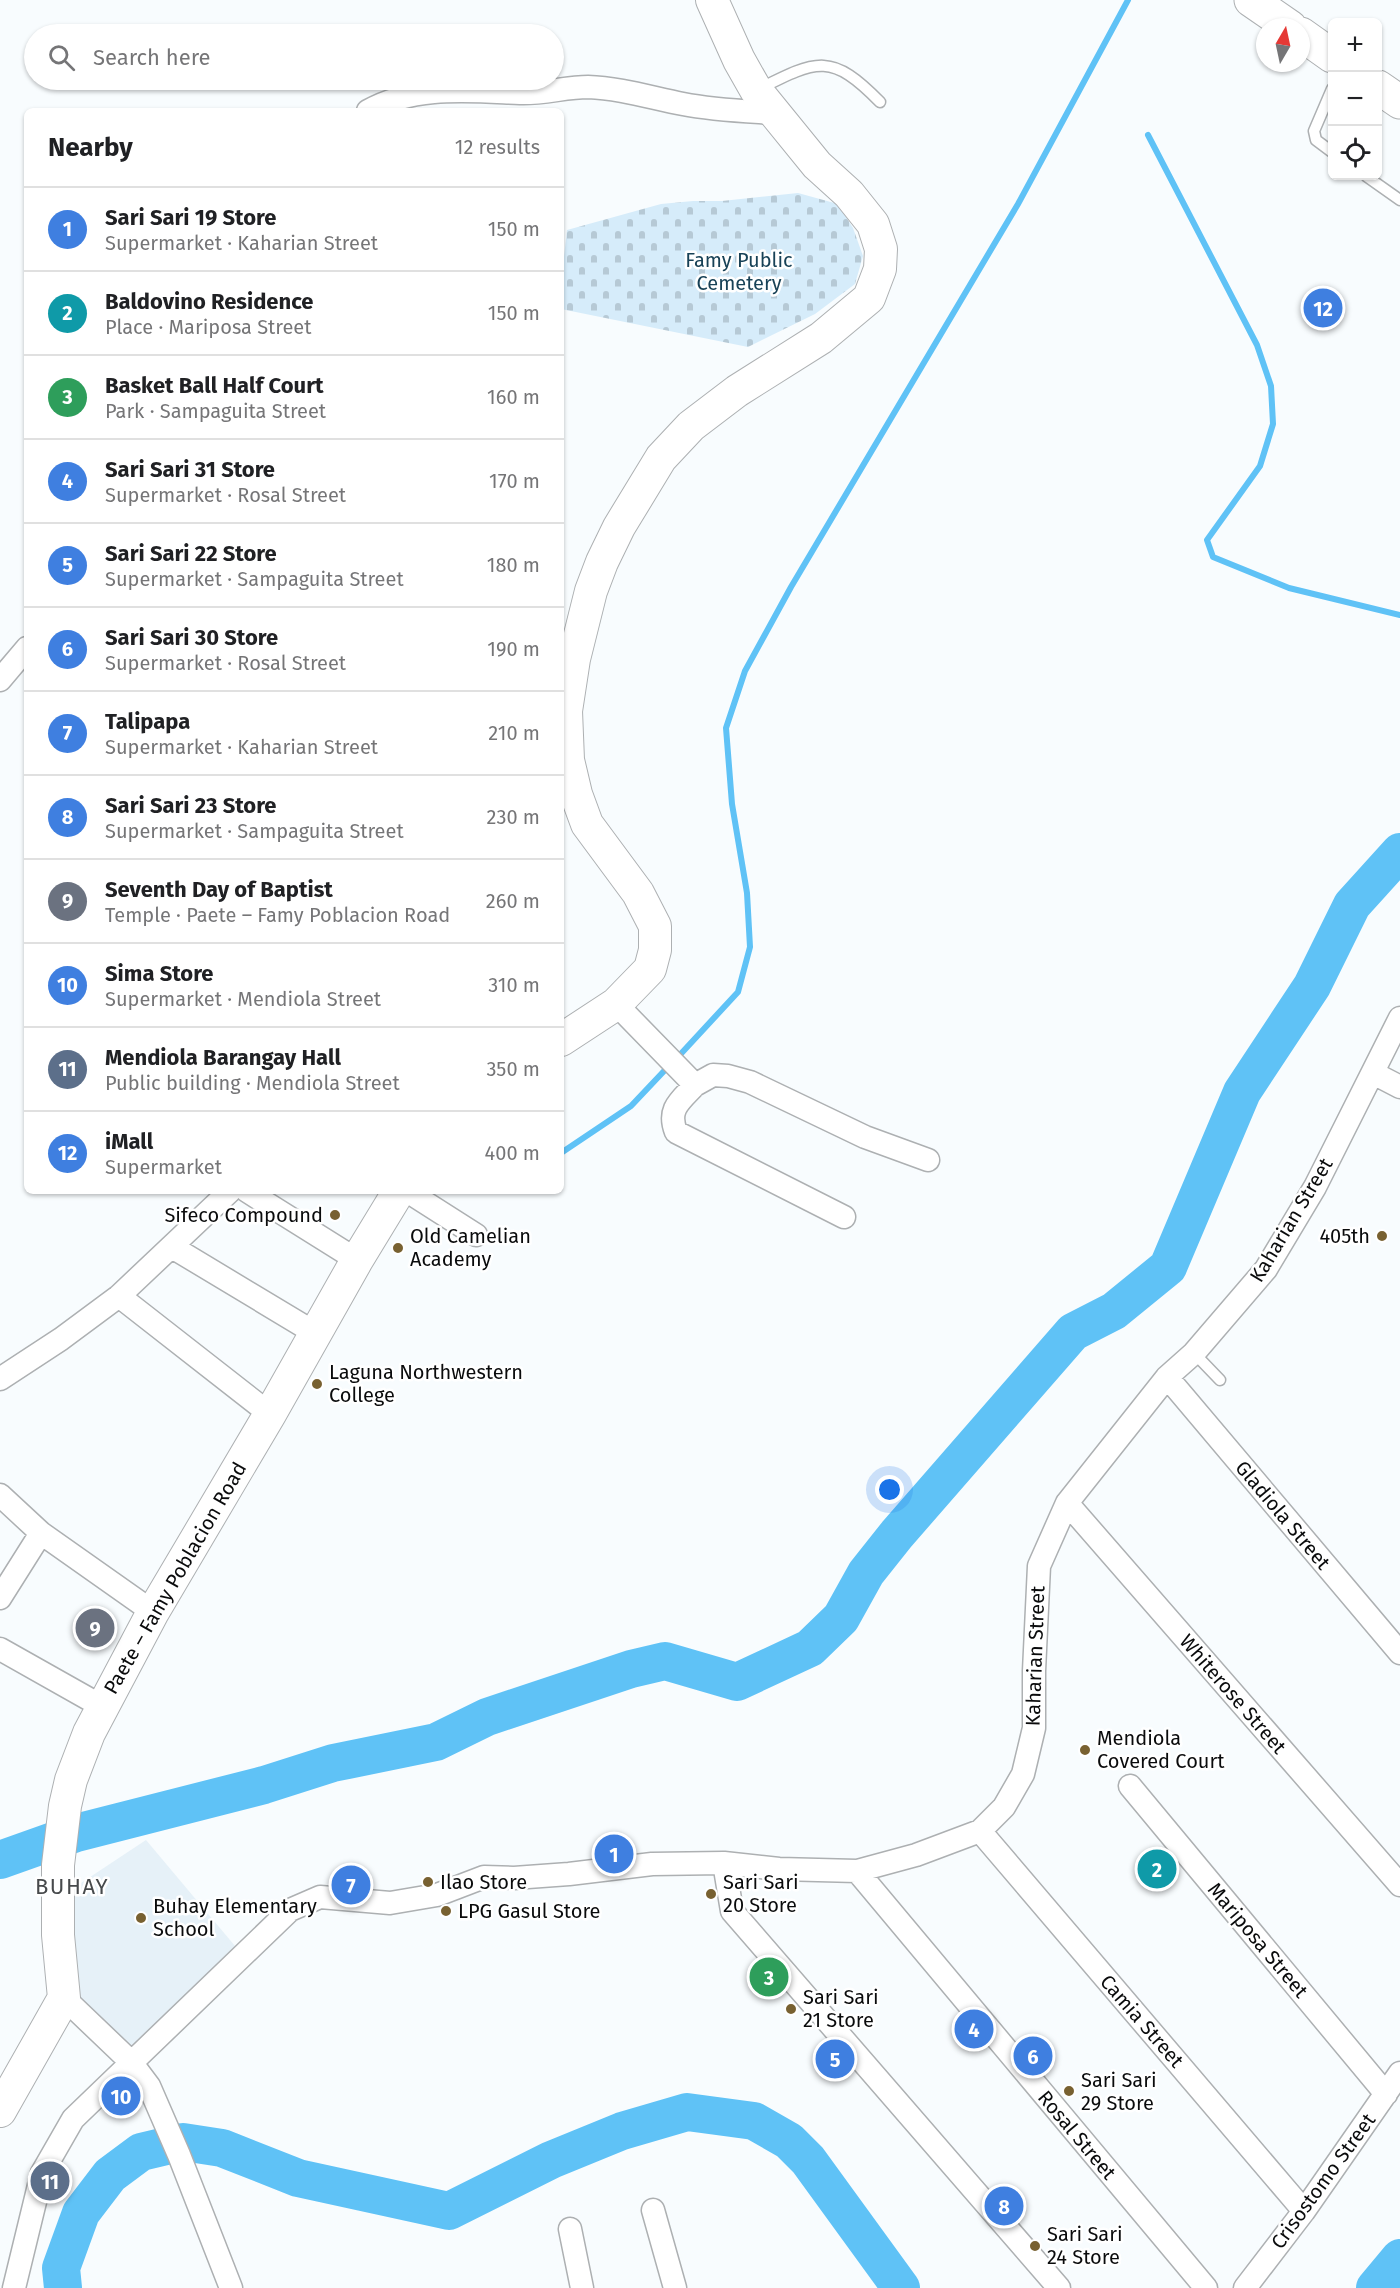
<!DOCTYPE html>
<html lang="en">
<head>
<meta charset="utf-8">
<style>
	body { margin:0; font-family:"Fira Sans",sans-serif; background:#f2f2f2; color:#202124 }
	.controls { position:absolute; right:18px; top:18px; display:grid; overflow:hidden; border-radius:9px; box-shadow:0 2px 4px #0004 }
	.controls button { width:54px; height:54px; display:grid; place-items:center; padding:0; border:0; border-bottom:2px solid #e0e0e0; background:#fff; color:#202124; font:30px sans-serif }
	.compass { position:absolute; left:1256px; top:18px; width:54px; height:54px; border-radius:50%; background:#fff; box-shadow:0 2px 4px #0004; rotate:9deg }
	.you { position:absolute; left:890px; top:1490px; width:21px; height:21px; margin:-15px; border:4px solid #fff; border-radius:50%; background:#1a73e8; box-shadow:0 0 0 9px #1a73e833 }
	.badge { display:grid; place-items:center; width:39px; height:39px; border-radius:50%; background:#2563eb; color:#fff; font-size:20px; font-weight:700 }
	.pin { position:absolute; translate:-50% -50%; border:3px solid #fff; box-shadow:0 2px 6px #0006 }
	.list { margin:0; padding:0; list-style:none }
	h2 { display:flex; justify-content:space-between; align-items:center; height:78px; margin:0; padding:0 24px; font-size:26px }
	h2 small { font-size:20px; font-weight:400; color:#757577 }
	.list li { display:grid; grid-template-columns:39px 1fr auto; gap:18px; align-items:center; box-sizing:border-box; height:84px; padding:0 24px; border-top:2px solid #e0e0e0 }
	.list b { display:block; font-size:22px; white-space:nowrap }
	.list p { margin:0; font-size:20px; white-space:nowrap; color:#757577 }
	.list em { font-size:20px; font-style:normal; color:#757577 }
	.icon { flex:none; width:33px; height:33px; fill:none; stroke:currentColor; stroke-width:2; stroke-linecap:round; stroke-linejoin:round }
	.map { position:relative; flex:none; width:1400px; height:2288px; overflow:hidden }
	.search { position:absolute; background:#fff; box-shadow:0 2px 4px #0004; left:24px; top:24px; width:540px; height:66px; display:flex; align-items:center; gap:15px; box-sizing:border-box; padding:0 21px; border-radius:33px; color:#757577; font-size:22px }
	.panel { position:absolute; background:#fff; box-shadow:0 2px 4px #0004; left:24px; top:108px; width:540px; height:1086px; border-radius:9px }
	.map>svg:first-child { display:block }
	.built { fill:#e6f1f8 }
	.cemetery { fill:url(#cemetery-stones) }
	.park { fill:url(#park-dots) }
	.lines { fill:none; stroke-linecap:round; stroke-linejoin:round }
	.stream { stroke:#5fc2f6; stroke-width:6 }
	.river { stroke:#5fc2f6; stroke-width:38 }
	.lane-casing { stroke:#adb0b2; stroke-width:13 }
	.street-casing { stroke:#adb0b2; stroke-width:25 }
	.secondary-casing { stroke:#adb0b2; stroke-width:34 }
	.primary-casing { stroke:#adb0b2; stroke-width:35 }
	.lane { stroke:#fff; stroke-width:10 }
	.street { stroke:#fff; stroke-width:22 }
	.secondary { stroke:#fff; stroke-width:32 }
	.primary { stroke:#fff; stroke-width:33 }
	.poi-dot { fill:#786131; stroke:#fff; stroke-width:2 }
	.labels { text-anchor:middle; stroke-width:5; stroke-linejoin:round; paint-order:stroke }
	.park-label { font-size:20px; fill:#184257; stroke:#fff }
	.poi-label { font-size:20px; fill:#0a0b0c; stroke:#fff; text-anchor:start }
	.street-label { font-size:20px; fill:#0a0b0c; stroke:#fff }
	.quarter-label { font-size:22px; letter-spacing:1.5px; fill:#474a4c; stroke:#fff }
</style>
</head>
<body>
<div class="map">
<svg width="1400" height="2288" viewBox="0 0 1400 2288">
	<defs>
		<pattern id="cemetery-stones" width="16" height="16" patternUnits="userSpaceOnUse" patternTransform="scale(1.5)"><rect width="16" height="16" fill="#d6ecfa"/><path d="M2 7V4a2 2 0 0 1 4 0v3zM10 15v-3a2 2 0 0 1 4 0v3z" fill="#b6c9d5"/></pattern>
		<pattern id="park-dots" width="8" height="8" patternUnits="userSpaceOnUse" patternTransform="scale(1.5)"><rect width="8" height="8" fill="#d6ecfa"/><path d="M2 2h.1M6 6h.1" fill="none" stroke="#b6c9d5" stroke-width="1.8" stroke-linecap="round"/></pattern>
	</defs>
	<rect width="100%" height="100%" fill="#f8fcfe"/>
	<path class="built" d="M 146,1840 L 235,1946 L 132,2048 L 71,1995 L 69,1891 Z"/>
	<path class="cemetery" d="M 798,193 L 838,204 L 853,228 L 863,256 L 855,284 L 815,314 L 748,347 L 561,309 L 561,283 L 567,230 L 661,204 L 693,201 L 722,201 Z"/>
	<path class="park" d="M 765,1968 L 787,1993 L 765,1986 Z"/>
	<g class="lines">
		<path class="stream" d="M 1148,135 L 1257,345 L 1271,386 L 1273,424 L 1260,466 L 1207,540 L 1213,557 L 1289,588 L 1400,615
			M 677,1058 L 738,992 L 750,947 L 747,893 L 732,804 L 726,728 L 745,671 L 791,587 L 1018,204 L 1128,0
			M 561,1153 L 631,1106 L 665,1070"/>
		<path class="river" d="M 0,1860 L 76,1833 L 264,1785 L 333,1763 L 436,1742 L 487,1717 L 631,1669 L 665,1661 L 737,1682 L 810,1648 L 841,1618 L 866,1573 L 897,1534 L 1073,1332 L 1114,1311 L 1168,1267 L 1242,1092 L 1312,986 L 1352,905 L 1400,852
			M 63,2288 L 61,2268 L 81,2213 L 110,2175 L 141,2152 L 183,2142 L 222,2148 L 298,2178 L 449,2211 L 551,2160 L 622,2131 L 687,2112 L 754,2121 L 789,2141 L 808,2160 L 901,2288
			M 1375,2288 L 1400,2258"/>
		<defs>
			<path id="lane" d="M 759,89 C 818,59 832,53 880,102
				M 1332,89 L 1314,131 L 1316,140 L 1332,152
				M 1366,176 L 1400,200
				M 1194,1353 L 1220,1380"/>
			<path id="street" d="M 368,111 C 414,85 469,91 520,93 C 543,94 566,87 588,87 C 620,88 652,98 683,104 C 713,110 743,111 774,113
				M 0,680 L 27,648
				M 616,1004 L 695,1085 L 713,1075 L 728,1076 L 750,1082 L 865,1137 L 928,1160
				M 1373,1073 L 1400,1087
				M 695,1085 C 680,1101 667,1109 676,1132 L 844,1217
				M 247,1191 L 357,1260
				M 407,1191 L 476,1235
				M 172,1247 L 315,1333
				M 119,1296 L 270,1414
				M 1167,1377 L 1400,1653
				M 0,1379 L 61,1339 L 119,1296 L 230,1191
				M 0,1495 L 41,1533 L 153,1612
				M 1067,1503 L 1400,1885
				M 0,1598 L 41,1533
				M 0,1649 L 103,1707
				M 1130,1786 L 1386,2094
				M 980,1831 L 1304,2211
				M 724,1863 L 732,1911 L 1059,2288
				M 857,1871 L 1206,2288
				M 64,1998 L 131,2062 L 149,2086 L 179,2155 L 231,2288
				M 653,2210 L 675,2288
				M 570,2229 L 582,2288
				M 14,2288 L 42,2173 L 73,2119 L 290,1910 L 320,1897 L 390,1903 L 437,1895 L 484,1877 L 514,1878 L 569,1874 L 652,1864 L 724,1863 L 779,1869 L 857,1871 L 916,1855 L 980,1831 L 1004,1807 L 1023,1774 L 1034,1728 L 1034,1671 L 1039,1566 L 1067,1503 L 1167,1377 L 1194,1353 L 1266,1269 L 1315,1187 L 1400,1018
				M 1245,2288 L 1304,2211 L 1400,2073"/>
			<path id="secondary" d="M 561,1040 L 616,1004 L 650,969 L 655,950 L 655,926 L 638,893 L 587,824 L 576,794 L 568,760 L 566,711 L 574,659 L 591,591 L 602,562 L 619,527 L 661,458 L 691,426 L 737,391 L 821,338 L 869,298 L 880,269 L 881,249 L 873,224 L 849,194 L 817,165 L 756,90 L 739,60 L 712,0
				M 0,2111 L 64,1998 L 58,1935 L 58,1865 L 65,1806 L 71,1780 L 89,1733 L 153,1612 L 270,1414 L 357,1260 L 399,1191"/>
			<path id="primary" d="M 1251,0 L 1290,27
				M 1301,34 L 1332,56
				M 1378,87 L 1400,102"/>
		</defs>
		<use href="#lane" class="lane-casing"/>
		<use href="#street" class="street-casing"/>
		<use href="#secondary" class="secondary-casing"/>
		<use href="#primary" class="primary-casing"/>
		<use href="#lane" class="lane"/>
		<use href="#street" class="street"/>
		<use href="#secondary" class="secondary"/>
		<use href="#primary" class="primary"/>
	</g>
	<g class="poi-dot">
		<circle cx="335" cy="1215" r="6"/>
		<circle cx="1382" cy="1236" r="6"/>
		<circle cx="398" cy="1248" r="6"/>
		<circle cx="317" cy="1384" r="6"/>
		<circle cx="1085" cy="1750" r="6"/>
		<circle cx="428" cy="1882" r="6"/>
		<circle cx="711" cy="1894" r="6"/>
		<circle cx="446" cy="1911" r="6"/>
		<circle cx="141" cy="1918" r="6"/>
		<circle cx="791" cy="2009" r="6"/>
		<circle cx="1069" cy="2091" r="6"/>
		<circle cx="1035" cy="2246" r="6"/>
	</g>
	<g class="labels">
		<g class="park-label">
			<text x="739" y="267">Famy Public<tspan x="739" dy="23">Cemetery</tspan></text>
		</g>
		<g class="poi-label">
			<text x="323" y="1222" text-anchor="end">Sifeco Compound</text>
			<text x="410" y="1243">Old Camelian<tspan x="410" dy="23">Academy</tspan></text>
			<text x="1370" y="1243" text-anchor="end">405th</text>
			<text x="329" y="1379">Laguna Northwestern<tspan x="329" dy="23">College</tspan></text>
			<text x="1097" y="1745">Mendiola<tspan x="1097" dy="23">Covered Court</tspan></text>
			<text x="440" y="1889">Ilao Store</text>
			<text x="723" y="1889">Sari Sari<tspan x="723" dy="23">20 Store</tspan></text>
			<text x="153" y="1913">Buhay Elementary<tspan x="153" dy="23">School</tspan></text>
			<text x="458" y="1918">LPG Gasul Store</text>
			<text x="803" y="2004">Sari Sari<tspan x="803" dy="23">21 Store</tspan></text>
			<text x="1081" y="2087">Sari Sari<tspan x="1081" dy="23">29 Store</tspan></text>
			<text x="1047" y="2241">Sari Sari<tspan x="1047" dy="23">24 Store</tspan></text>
		</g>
		<g class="street-label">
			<text transform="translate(1291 1220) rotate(-59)" y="7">Kaharian Street</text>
			<text transform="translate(1283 1515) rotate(50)" y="7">Gladiola Street</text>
			<text transform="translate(175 1578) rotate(-60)" y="7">Paete – Famy Poblacion Road</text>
			<text transform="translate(1035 1656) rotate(-88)" y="7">Kaharian Street</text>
			<text transform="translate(1233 1694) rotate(49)" y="7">Whiterose Street</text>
			<text transform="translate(1258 1940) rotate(50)" y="7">Mariposa Street</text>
			<text transform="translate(1142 2021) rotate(49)" y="7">Camia Street</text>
			<text transform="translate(1077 2135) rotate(50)" y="7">Rosal Street</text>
			<text transform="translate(1323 2181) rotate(-54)" y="7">Crisostomo Street</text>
		</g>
		<g class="quarter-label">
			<text x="72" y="1894">BUHAY</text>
		</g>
	</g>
</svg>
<div class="controls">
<button>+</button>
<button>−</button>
<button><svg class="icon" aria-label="locate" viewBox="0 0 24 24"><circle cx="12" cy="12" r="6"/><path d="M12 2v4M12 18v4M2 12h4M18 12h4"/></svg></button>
</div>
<svg class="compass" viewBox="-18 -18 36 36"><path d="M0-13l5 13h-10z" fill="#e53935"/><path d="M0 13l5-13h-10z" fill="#757577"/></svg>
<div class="you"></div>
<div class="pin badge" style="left:614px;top:1854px;background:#3f7fe0">1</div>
<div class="pin badge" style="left:1157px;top:1869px;background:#0f9aa8">2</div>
<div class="pin badge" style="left:769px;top:1977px;background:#2e9e5b">3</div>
<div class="pin badge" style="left:974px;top:2029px;background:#3f7fe0">4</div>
<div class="pin badge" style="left:835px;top:2059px;background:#3f7fe0">5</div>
<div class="pin badge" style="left:1033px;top:2056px;background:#3f7fe0">6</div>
<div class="pin badge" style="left:351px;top:1885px;background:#3f7fe0">7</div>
<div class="pin badge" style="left:1004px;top:2206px;background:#3f7fe0">8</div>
<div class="pin badge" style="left:95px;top:1628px;background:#6b7280">9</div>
<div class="pin badge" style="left:121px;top:2096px;background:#3f7fe0">10</div>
<div class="pin badge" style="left:50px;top:2181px;background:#5c6f8a">11</div>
<div class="pin badge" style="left:1323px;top:308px;background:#3f7fe0">12</div>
<div class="search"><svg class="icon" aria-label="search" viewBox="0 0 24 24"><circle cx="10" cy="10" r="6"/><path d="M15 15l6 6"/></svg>Search here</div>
<section class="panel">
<h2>Nearby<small>12 results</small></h2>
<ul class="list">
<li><span class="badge" style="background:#3f7fe0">1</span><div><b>Sari Sari 19 Store</b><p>Supermarket · Kaharian Street</p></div><em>150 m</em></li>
<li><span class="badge" style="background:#0f9aa8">2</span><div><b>Baldovino Residence</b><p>Place · Mariposa Street</p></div><em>150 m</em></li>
<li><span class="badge" style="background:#2e9e5b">3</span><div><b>Basket Ball Half Court</b><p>Park · Sampaguita Street</p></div><em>160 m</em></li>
<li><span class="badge" style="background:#3f7fe0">4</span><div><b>Sari Sari 31 Store</b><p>Supermarket · Rosal Street</p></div><em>170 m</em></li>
<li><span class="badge" style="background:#3f7fe0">5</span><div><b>Sari Sari 22 Store</b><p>Supermarket · Sampaguita Street</p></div><em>180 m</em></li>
<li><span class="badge" style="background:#3f7fe0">6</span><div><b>Sari Sari 30 Store</b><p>Supermarket · Rosal Street</p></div><em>190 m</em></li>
<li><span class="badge" style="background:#3f7fe0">7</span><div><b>Talipapa</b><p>Supermarket · Kaharian Street</p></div><em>210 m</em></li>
<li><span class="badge" style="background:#3f7fe0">8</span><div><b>Sari Sari 23 Store</b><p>Supermarket · Sampaguita Street</p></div><em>230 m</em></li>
<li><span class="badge" style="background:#6b7280">9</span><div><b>Seventh Day of Baptist</b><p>Temple · Paete – Famy Poblacion Road</p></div><em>260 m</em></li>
<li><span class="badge" style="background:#3f7fe0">10</span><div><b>Sima Store</b><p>Supermarket · Mendiola Street</p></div><em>310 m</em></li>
<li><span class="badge" style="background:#5c6f8a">11</span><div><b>Mendiola Barangay Hall</b><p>Public building · Mendiola Street</p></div><em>350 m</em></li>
<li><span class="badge" style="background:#3f7fe0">12</span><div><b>iMall</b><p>Supermarket</p></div><em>400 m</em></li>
</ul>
</section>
</div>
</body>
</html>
